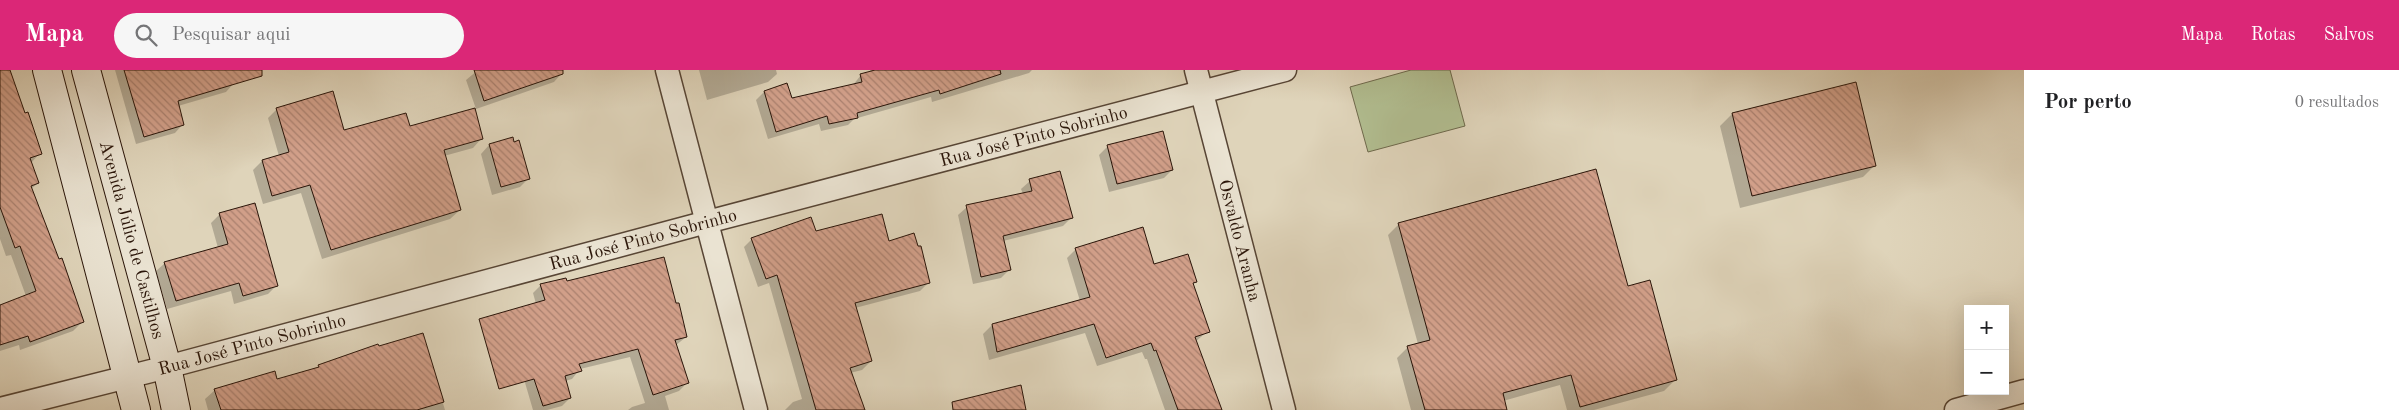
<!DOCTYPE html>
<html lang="pt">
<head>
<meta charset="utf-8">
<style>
	body { margin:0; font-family:"Old Standard TT",serif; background:#f6f6f6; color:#202124 }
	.controls { position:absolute; right:15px; bottom:15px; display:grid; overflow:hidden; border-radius:0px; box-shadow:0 5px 20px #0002 }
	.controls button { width:45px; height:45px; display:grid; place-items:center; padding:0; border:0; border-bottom:1px solid #e0e0e0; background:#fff; color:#202124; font:25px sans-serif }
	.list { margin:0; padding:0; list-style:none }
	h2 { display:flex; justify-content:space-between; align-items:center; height:65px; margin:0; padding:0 20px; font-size:21px }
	h2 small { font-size:16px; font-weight:400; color:#757577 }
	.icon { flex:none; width:28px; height:28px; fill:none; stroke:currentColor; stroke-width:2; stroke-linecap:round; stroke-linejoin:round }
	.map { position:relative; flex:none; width:2024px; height:340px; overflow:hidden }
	header { display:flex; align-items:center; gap:30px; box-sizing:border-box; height:70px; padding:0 25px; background:#db2777; color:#fff }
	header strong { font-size:24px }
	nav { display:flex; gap:28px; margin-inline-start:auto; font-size:18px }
	.search { width:350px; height:45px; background:#f6f6f6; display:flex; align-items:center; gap:12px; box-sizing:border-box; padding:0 18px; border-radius:28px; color:#757577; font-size:19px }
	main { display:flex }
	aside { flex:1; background:#fff }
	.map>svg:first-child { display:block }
	.grass { fill:#b1bd90; stroke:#6e694c }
	.shadow { fill:#0003 }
	.building { fill:url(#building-back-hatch); stroke:#2a1509 }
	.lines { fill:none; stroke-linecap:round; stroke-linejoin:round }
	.street-casing { stroke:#574535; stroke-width:25 }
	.secondary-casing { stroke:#2a1509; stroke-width:30 }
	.street { stroke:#eae3d2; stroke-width:22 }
	.secondary { stroke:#eae3d2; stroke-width:28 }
	.labels { text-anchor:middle; stroke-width:4; stroke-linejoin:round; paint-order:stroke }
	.street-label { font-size:18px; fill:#2a1509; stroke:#eae3d2 }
</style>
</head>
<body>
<header>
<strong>Mapa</strong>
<div class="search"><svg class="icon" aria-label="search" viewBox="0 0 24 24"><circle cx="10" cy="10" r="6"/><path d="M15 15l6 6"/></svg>Pesquisar aqui</div>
<nav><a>Mapa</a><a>Rotas</a><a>Salvos</a></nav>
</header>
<main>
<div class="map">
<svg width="2024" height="340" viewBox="0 0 2024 340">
	<defs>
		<pattern id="building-back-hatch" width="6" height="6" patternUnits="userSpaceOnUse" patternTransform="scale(1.25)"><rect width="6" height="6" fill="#d19f89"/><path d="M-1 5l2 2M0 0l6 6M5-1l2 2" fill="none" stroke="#aa806e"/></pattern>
	</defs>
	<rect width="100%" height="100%" fill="#dfd4ba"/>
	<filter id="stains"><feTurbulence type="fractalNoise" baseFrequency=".004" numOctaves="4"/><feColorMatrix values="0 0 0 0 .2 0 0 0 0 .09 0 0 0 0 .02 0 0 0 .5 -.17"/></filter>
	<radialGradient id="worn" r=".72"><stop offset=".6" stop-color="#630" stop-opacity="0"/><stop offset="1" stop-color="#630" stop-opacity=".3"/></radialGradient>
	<path class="grass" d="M 1411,0 L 1450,0 L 1465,56 L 1368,82 L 1350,17 Z"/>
	<path class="shadow" d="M 0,0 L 9,0 L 40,83 L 31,93 L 38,113 L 31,119 L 82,252 L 73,261 L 20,280 L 19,275 L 0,281 L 0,235 L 26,226 L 11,185 L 6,186 L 0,169 Z
		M 115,0 L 230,0 L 234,13 L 226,22 L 178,36 L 183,54 L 175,63 L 136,74 Z
		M 478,0 L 561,0 L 562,3 L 554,12 L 476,39 L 466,10 Z
		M 699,0 L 776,0 L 777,4 L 768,12 L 707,30 Z
		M 870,0 L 1032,0 L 1029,3 L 932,32 L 931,27 L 854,49 L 848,55 L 821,61 L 819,54 L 768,69 L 756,30 L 764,22 L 791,29 L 853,15 L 861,5 L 871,3 Z
		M 1855,14 L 1875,95 L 1863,107 L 1740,138 L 1720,56 L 1732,44 Z
		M 277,39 L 343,61 L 409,57 L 482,68 L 473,78 L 444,86 L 460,140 L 450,149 L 322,189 L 301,123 L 263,134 L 253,100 L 262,91 L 279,86 L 268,48 Z
		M 489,75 L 528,109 L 520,117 L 492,125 L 481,84 Z
		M 1108,76 L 1172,100 L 1164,108 L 1109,122 L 1099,85 Z
		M 1030,111 L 1071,148 L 1063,156 L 1003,171 L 1009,200 L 1001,208 L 973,214 L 958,145 L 967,137 L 1023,124 L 1021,119 Z
		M 220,144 L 277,215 L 268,224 L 234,234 L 231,221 L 167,239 L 156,201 L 165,193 L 218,178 L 211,153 Z
		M 1399,154 L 1627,217 L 1675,310 L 1664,321 L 1594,340 L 1567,340 L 1560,315 L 1503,331 L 1506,340 L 1411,340 L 1397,288 L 1408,277 L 1418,274 L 1388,165 Z
		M 815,163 L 888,172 L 929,212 L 920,221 L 855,238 L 871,291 L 862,300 L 850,303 L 864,340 L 785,340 L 793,332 L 802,329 L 769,213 L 758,217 L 744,177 L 752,169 Z
		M 1076,179 L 1153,196 L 1195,212 L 1192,215 L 1208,261 L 1195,272 L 1221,340 L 1165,340 L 1147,289 L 1145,289 L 1142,282 L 1097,296 L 1085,263 L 989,290 L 983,264 L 992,255 L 1080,231 L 1067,188 Z
		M 566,212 L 675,235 L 686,267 L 675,276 L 687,313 L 679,321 L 665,326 L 669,340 L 628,340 L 632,337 L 645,333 L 630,287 L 580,299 L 572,309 L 565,311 L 570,328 L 562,336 L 547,340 L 533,340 L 506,248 L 536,234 L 533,223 L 541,215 Z
		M 422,264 L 445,340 L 208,340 L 205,329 L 215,320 L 277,310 Z"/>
	<path class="building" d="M 0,0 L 10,0 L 25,43 L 28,42 L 42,84 L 30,88 L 39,113 L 31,116 L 59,189 L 62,188 L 84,252 L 30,272 L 28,266 L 0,275 L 0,235 L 36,221 L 20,176 L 15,178 L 0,137 Z
		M 124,0 L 262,0 L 262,6 L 178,31 L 184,55 L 144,67 Z
		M 474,0 L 563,0 L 563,4 L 484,31 Z
		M 875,0 L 1000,0 L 1001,4 L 940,24 L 939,20 L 857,43 L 858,48 L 829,54 L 827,46 L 776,62 L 764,21 L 787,13 L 792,28 L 862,12 L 860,4 Z
		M 1856,12 L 1876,96 L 1752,126 L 1732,43 Z
		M 333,21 L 344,60 L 406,43 L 410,56 L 475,38 L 483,69 L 444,80 L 461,140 L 331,180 L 310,115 L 272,126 L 262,90 L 289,82 L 276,38 Z
		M 1163,61 L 1173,100 L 1117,114 L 1107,75 Z
		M 513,67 L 514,72 L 519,70 L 530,109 L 501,117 L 489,74 Z
		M 1596,99 L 1628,216 L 1650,210 L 1677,310 L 1580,337 L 1571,305 L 1503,323 L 1507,340 L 1425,340 L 1407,276 L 1430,270 L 1398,153 Z
		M 1060,101 L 1073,148 L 1003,166 L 1011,200 L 981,207 L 966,135 L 1032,121 L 1029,109 Z
		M 255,133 L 278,216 L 243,226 L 239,213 L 176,231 L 164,192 L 228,174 L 219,143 Z
		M 882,144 L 889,171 L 914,163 L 918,176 L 921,176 L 930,213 L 855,233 L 872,291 L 850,298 L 865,340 L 816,340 L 777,205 L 766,209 L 751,168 L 811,147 L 816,161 Z
		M 1143,157 L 1154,194 L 1188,184 L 1197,212 L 1193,213 L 1210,262 L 1195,267 L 1222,340 L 1178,340 L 1156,280 L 1154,281 L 1151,273 L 1106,288 L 1094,254 L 997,282 L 992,254 L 1090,227 L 1075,178 Z
		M 664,187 L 676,233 L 679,233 L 687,267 L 675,270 L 689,313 L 653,325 L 638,279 L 579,294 L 582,301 L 565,306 L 571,328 L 543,336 L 534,309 L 499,319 L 479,249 L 545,230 L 540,214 L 566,208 L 567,211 Z
		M 423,263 L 444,332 L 417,340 L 221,340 L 214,319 L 275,301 L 277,309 L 319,297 L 318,295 L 378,274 L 379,276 Z
		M 1021,315 L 1026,340 L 953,340 L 952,332 Z"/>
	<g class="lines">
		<defs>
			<g id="street">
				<path d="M 667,0 L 756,340"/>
				<path id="s1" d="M 1196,0 L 1284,340"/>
				<path id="s2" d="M 0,339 L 167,297 L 707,152 L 1285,0"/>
				<path d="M 1956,340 L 2024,321"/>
			</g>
			<g id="secondary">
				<path d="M 47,0 L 136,340"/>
				<path id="s3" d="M 86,0 L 167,297 L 176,340"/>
			</g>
		</defs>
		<use href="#street" class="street-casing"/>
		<use href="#secondary" class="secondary-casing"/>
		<use href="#street" class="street"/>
		<use href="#secondary" class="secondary"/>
	</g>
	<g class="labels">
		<g class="street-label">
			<text dy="6" stroke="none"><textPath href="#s2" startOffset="1069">Rua José Pinto Sobrinho</textPath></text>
			<text dy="6" stroke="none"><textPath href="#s2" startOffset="665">Rua José Pinto Sobrinho</textPath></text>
			<text dy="6" stroke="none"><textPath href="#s3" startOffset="176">Avenida Júlio de Castilhos</textPath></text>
			<text dy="6" stroke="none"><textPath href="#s1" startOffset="176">Osvaldo Aranha</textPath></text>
			<text dy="6" stroke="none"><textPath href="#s2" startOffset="260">Rua José Pinto Sobrinho</textPath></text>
		</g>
	</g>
	<rect width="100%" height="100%" filter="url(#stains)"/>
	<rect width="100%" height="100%" fill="url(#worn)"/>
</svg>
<div class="controls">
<button>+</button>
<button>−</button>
</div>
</div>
<aside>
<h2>Por perto<small>0 resultados</small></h2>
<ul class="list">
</ul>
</aside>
</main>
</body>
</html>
